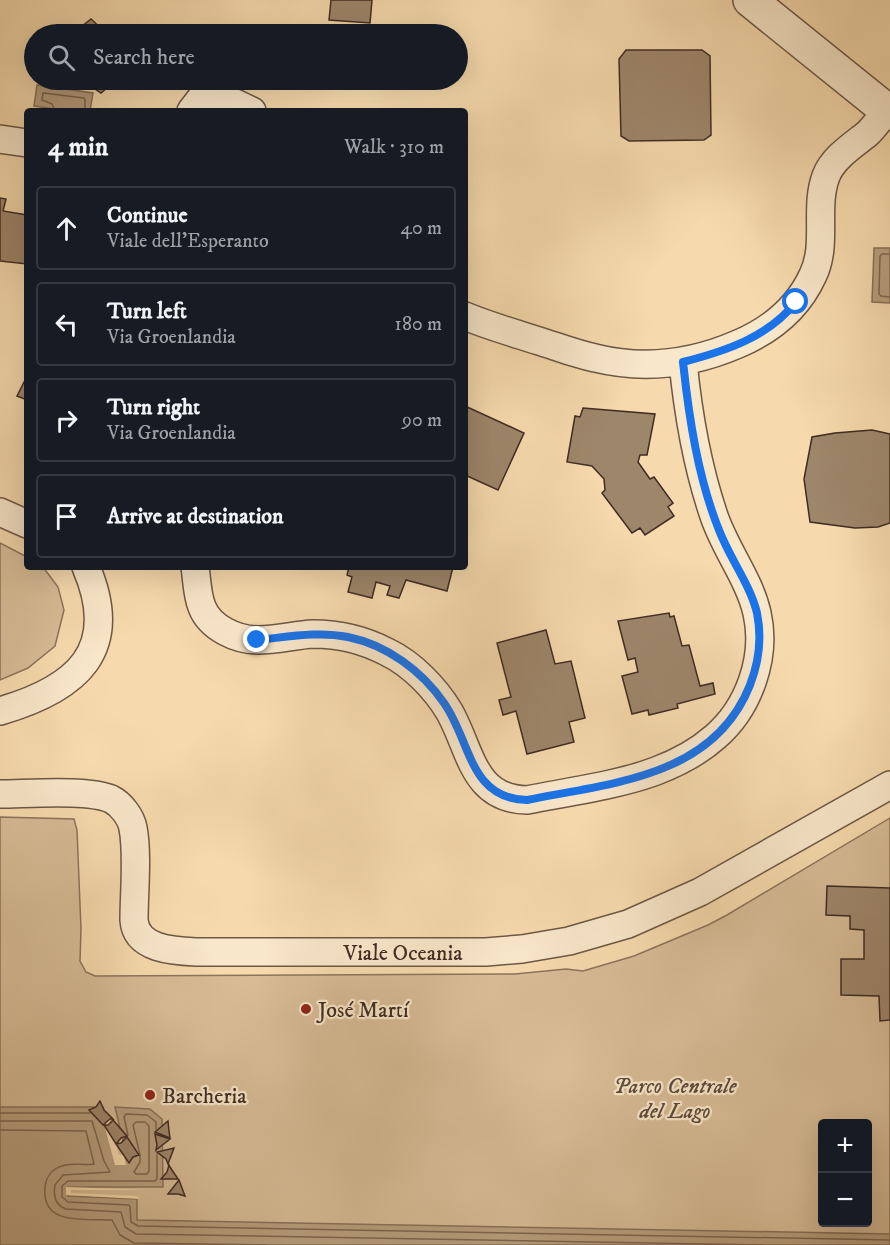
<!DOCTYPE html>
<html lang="en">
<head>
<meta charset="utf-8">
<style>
	body { margin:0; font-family:"IM FELL DW Pica",serif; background:#242831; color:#f1f3f6 }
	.controls { position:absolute; right:18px; bottom:18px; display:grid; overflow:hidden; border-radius:6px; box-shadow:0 6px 24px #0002 }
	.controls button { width:54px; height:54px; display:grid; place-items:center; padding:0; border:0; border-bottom:2px solid #363941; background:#171b24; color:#f1f3f6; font:30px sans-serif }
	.stop { position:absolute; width:18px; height:18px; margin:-14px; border:4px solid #1a73e8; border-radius:50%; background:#fff }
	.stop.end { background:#1a73e8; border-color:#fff; box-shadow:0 2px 6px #0008 }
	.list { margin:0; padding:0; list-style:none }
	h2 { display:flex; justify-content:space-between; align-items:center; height:78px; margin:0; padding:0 24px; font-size:26px }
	h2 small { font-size:20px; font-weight:400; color:#9ea1a6 }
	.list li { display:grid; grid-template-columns:39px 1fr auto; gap:18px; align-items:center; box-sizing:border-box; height:84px; margin:0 12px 12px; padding:0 12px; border:2px solid #363941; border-radius:6px }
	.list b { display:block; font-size:22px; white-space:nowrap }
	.list p { margin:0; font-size:20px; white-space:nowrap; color:#9ea1a6 }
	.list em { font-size:20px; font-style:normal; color:#9ea1a6 }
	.icon { flex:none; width:33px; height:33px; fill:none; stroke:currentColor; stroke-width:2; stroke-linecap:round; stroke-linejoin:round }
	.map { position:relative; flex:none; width:890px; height:1245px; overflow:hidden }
	.search { position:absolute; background:#171b24; box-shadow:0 6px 24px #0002; left:24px; top:24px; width:444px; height:66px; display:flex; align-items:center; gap:15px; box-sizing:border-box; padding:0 21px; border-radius:33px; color:#9ea1a6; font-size:22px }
	.panel { position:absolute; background:#171b24; box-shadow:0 6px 24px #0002; left:24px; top:108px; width:444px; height:462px; border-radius:6px }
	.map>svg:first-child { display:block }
	.green { fill:#d7bc96; stroke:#8b745d; stroke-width:1.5; fill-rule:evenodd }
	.water { fill:#b89f7e; stroke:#88715a; stroke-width:1.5 }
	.pier { fill:#f6daad }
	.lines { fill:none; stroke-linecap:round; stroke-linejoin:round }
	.shore { stroke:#7c6651; stroke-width:1.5 }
	.building { fill:#9e866b; stroke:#3f2c24; stroke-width:1.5 }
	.minor-casing { stroke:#6d5846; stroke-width:30 }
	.tertiary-casing { stroke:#6d5846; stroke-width:36 }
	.minor { stroke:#f9e7ca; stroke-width:27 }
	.tertiary { stroke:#f9e7ca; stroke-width:33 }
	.route { stroke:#1a73e8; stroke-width:8 }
	.poi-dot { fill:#8f2418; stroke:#f9e7ca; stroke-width:2 }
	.labels { text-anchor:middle; stroke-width:4.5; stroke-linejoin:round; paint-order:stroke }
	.street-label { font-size:22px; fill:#3f2c24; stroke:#f9e7ca }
	.poi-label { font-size:22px; fill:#3f2c24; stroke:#f9e7ca; text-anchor:start }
	.park-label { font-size:22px; font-style:italic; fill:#5d493b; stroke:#f9e7ca }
</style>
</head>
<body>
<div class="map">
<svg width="890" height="1245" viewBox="0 0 890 1245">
	<rect width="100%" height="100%" fill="#f6daad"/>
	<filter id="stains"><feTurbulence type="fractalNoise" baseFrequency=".00333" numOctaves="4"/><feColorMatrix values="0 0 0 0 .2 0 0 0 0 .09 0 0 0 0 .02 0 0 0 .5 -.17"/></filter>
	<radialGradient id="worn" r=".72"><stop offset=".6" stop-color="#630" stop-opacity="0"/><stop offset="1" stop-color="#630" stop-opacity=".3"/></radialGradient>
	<path class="green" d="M 0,543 L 27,557 L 27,567 L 43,567 L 58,587 L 64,610 L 55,646 L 28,668 L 0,680 Z
		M 0,817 L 74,819 L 77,830 L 81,929 L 80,961 L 86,972 L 95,976 L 515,974 L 566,969 L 583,971 L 634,956 L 708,925 L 727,915 L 890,818 L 890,1245 L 0,1245 ZM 822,1124 L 868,1124 L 868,1222 L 822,1222 Z"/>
	<path class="water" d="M 37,85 L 93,93 L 90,111 L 69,111 L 34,106 Z
		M 874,248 L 890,248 L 890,303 L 872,302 Z
		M 0,1107 L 103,1107 L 117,1158 L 127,1158 L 115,1107 L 150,1109 L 162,1119 L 163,1187 L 68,1187 L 68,1196 L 137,1199 L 137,1220 L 890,1234 L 890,1245 L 0,1245 Z"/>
	<path class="pier" d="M 101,1113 L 108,1113 L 119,1155 L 124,1155 L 123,1151 L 126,1165 L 115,1165 Z
		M 66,1187 L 147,1190 L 71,1190 L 71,1193 L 137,1196 L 140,1199 L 66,1195 Z"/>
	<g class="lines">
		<path class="shore" d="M 55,111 L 52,104 L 42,100 L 43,93 L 84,98 L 85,100 L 85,111
			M 890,254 L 882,254 L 880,256 L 879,294 L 881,296 L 890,297
			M 0,1113 L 90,1113
			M 0,1121 L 92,1121 L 104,1161 L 110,1172 L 63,1175 L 55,1185 C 53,1196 55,1205 66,1209 L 121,1212 L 125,1227 L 136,1234 L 763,1245
			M 0,1130 L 86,1131 L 94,1164 C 84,1166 72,1162 62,1166 C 52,1169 46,1177 45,1187 C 41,1227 86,1218 112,1220 L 120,1235 L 134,1243 L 267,1245
			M 128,1135 L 124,1117 L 126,1114 L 147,1115 L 156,1122 L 156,1129
			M 157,1154 L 157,1179 L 155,1181 L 68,1181 L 62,1186 L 62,1197 L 68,1202 L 129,1205 L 130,1207 L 131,1222 L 138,1226 L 890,1240
			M 140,1155 L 133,1125 L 136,1122 L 145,1122 L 149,1126 L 149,1171 L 147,1174 L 136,1174 L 134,1172 L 140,1162 L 140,1155"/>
	</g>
	<path class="building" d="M 331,0 L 372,0 L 370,23 L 329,20 Z
		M 91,19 L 103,30 L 100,34 L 72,34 Z
		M 626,50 L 702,50 L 710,56 L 711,135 L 704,140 L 629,141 L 621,136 L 619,59 Z
		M 82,80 L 116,80 L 101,93 Z
		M 138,80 L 152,80 L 148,85 Z
		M 0,198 L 6,199 L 3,211 L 27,215 L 27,264 L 0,261 Z
		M 27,376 L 27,400 L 17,396 Z
		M 465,406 L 524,433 L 498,490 L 465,475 Z
		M 583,408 L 655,414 L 647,455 L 640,455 L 638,462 L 650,479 L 654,477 L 673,503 L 668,507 L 674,516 L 645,535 L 640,528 L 632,533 L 602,493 L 605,490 L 604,479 L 592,466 L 567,462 L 575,416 L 580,417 Z
		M 872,430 L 890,434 L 890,523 L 878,527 L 855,528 L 810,522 L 804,479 L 812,437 L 835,433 Z
		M 349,567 L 453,567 L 447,591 L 406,580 L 399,598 L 387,595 L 390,586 L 376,582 L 372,598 L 348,592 L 352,577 L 347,575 Z
		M 669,613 L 670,617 L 674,616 L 682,646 L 689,645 L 700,686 L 713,683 L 715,694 L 677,704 L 678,708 L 649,715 L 648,710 L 632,714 L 622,676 L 638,672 L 635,658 L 628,660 L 618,621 Z
		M 546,630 L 555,664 L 571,661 L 585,718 L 569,722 L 574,742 L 527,754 L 516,711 L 503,715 L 499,700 L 511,697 L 497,643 Z
		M 827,886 L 890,888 L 890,1020 L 880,1021 L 879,996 L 841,995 L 841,959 L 864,959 L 864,930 L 850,929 L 850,916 L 826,915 Z
		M 100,1101 L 104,1110 L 113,1119 L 110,1119 L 103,1125 L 89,1110 L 96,1107 Z
		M 113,1120 L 127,1136 L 121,1138 L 116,1144 L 104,1125 L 108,1125 Z
		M 168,1121 L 169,1131 L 170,1138 L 155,1132 Z
		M 155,1134 L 170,1139 L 156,1150 L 157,1145 Z
		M 127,1137 L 139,1155 L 133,1157 L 129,1163 L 116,1144 L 121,1143 Z
		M 174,1148 L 168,1164 L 166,1159 L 157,1152 Z
		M 169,1165 L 170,1167 L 178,1179 L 161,1179 L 167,1172 Z
		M 179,1180 L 185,1196 L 178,1194 L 168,1194 Z"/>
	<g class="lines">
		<defs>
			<path id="minor" d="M 191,111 L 201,98 C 218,92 236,104 252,111
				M 0,139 L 27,143
				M 465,316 C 489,326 514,333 539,341 C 558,347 576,354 595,358 C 644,370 692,364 738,344 C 771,330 798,308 813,275 C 828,244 814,208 826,176 C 833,158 852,146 867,134 C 876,126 882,115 890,106
				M 0,512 L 27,524
				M 195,567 C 197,580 197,595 202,607 C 210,628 237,640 258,640 C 277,640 295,635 313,634 C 339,634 364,640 387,652 C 412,664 435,688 449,711 C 471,749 472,799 527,800 C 567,792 619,785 656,771 C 677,763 698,752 715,737 C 749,708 767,657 757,613 C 749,578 724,548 713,513 C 697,465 688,413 683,362
				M 0,711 C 76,689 122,651 86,567
				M 0,794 C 27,794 88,789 111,799 C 121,804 131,817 133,828 C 138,854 134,893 134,920 C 136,949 173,951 196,952 L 486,952 L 522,949 L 569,941 L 628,924 L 700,892 L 890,785"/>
			<path id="tertiary" d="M 750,0 L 890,113"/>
		</defs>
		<use href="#minor" class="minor-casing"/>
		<use href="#tertiary" class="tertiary-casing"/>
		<use href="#minor" class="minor"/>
		<use href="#tertiary" class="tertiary"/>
	</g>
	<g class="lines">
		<path class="route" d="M 257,640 C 288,637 318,631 348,637 C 387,645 422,671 444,703 C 471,741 469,799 527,800 C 612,783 714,777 750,685 C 759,662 762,638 757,613 C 750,584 730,559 719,530 C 698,478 689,418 683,362 C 726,351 768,337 796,302"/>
	</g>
	<g class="poi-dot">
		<circle cx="306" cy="1009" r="6"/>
		<circle cx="150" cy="1095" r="6"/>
	</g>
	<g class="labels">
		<g class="street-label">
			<text x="403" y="960">Viale Oceania</text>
		</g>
		<g class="poi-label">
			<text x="318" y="1017">José Martí</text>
			<text x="162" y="1103">Barcheria</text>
		</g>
		<g class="park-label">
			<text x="675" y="1093">Parco Centrale<tspan x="675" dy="25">del Lago</tspan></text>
		</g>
	</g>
	<rect width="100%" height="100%" filter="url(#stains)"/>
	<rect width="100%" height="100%" fill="url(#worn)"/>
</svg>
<div class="controls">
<button>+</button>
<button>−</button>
</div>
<div class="stop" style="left:796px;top:302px"></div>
<div class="stop end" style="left:257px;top:640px"></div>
<div class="search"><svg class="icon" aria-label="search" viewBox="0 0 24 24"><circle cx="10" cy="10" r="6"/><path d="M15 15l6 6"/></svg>Search here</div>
<section class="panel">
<h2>4 min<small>Walk · 310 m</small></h2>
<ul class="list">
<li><svg class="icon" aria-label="ahead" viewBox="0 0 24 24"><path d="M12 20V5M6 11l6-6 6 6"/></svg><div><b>Continue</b><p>Viale dell'Esperanto</p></div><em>40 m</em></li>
<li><svg class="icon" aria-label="left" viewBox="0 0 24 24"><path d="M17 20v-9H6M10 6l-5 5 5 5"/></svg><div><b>Turn left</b><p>Via Groenlandia</p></div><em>180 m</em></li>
<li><svg class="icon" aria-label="right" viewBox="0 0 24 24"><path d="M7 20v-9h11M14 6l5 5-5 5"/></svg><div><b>Turn right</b><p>Via Groenlandia</p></div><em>90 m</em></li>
<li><svg class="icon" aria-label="arrive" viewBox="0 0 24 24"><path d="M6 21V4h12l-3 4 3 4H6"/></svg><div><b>Arrive at destination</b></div></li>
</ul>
</section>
</div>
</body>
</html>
